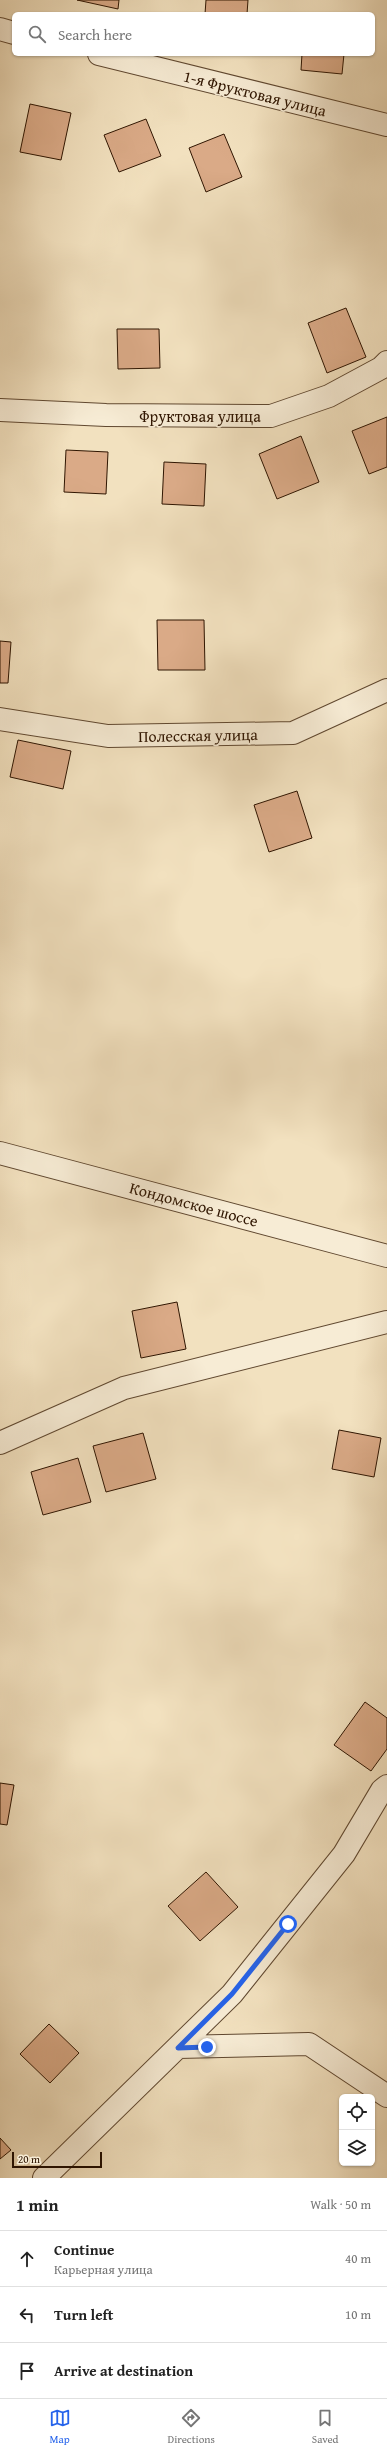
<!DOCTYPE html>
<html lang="en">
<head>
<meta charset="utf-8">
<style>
	body { margin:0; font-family:"Gentium Book Plus",serif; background:#f6f6f6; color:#222 }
	.controls { position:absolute; right:12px; bottom:12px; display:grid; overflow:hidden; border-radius:6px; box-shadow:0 1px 3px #0004 }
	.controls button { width:36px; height:36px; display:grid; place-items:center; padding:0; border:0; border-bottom:1px solid #e0e0e0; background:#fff; color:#222; font:20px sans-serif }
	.scale { position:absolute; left:12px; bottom:10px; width:90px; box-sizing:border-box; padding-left:4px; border:2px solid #2f1501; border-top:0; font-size:11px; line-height:14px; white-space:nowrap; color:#2f1501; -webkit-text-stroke:3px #f7ecd5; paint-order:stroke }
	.stop { position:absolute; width:12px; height:12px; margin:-9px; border:3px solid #2563eb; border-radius:50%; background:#fff }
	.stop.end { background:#2563eb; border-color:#fff; box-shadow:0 1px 4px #0008 }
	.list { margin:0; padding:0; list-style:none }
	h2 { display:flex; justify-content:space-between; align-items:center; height:52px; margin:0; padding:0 16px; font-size:17px }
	h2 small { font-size:13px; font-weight:400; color:#767676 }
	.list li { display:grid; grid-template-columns:26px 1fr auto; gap:12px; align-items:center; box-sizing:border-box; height:56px; padding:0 16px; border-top:1px solid #e0e0e0 }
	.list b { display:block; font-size:15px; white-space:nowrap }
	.list p { margin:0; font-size:13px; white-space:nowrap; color:#767676 }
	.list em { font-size:13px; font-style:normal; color:#767676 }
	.icon { flex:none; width:22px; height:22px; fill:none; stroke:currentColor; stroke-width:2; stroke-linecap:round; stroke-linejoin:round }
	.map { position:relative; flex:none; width:387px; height:2178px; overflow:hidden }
	.search { position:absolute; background:#fff; box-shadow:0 1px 3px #0004; left:12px; right:12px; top:12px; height:44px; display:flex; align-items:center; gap:10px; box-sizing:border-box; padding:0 14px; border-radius:6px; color:#767676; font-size:15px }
	.sheet { height:220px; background:#fff }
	nav { display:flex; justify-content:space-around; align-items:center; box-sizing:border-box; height:56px; border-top:1px solid #e0e0e0; background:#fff; font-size:11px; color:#767676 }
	nav a { display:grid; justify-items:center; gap:2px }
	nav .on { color:#2563eb }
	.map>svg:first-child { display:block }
	.building { fill:#daaa87; stroke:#2f1501 }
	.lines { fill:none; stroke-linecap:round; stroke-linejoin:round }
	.minor-casing { stroke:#604830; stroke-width:24 }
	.tertiary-casing { stroke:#604830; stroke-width:24 }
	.minor { stroke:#f7ecd5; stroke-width:22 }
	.tertiary { stroke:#f7ecd5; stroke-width:22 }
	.route { stroke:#2563eb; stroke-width:5 }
	.labels { text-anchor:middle; stroke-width:3.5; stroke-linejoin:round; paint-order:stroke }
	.street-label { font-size:16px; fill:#2f1501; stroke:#f7ecd5 }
</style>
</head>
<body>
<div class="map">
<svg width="387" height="2178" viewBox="0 0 387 2178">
	<rect width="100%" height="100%" fill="#f2e1bf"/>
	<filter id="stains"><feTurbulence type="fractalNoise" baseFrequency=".005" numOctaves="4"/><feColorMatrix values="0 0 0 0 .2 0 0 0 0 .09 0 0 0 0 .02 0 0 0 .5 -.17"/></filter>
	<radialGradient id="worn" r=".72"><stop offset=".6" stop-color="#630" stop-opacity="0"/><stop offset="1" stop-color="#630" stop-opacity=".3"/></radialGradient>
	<path class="building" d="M 77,0 L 119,0 L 118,9 Z
		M 206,0 L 248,0 L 247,14 L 205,14 Z
		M 302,54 L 344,54 L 342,74 L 301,70 Z
		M 30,104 L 71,113 L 61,160 L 20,152 Z
		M 146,119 L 161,156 L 119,172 L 104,135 Z
		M 224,134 L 242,177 L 206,192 L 189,148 Z
		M 346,308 L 366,357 L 327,373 L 308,323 Z
		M 117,329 L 159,329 L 160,368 L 118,369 Z
		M 387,417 L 387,467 L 369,474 L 352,431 Z
		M 301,436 L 319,482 L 277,499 L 259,454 Z
		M 66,450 L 108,452 L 106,494 L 64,492 Z
		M 164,462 L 206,464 L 204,506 L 162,504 Z
		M 157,620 L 204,620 L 205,670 L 158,670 Z
		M 0,641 L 11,642 L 8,683 L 0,683 Z
		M 18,740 L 71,751 L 63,789 L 10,777 Z
		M 297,791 L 312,838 L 269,852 L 254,805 Z
		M 177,1302 L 186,1349 L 141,1358 L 132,1311 Z
		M 339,1430 L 381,1438 L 374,1477 L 332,1469 Z
		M 143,1433 L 156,1479 L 106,1492 L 93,1446 Z
		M 78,1458 L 91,1502 L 43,1515 L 31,1472 Z
		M 365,1702 L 387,1718 L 387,1749 L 371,1771 L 334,1745 Z
		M 0,1783 L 14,1785 L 7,1825 L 0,1824 Z
		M 206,1872 L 238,1907 L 200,1941 L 168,1906 Z
		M 49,2024 L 79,2053 L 50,2083 L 20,2054 Z
		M 0,2138 L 11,2150 L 0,2159 Z"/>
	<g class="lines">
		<defs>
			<path id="minor" d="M 0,29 L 14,33
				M 99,54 L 387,125
				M 0,410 L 106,415 L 271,416 L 329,396 L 381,368 L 387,362
				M 0,719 L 108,736 L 293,733 L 387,690
				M 0,1443 L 124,1388 L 387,1322
				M 178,2047 L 309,2044 L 387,2096
				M 44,2178 L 232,1994 L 344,1854 L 382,1790 L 387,1786"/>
			<path id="tertiary" d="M 0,1153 L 387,1256"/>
		</defs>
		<use href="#minor" class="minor-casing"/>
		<use href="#tertiary" class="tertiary-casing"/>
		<use href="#minor" class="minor"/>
		<use href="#tertiary" class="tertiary"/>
	</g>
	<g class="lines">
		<path class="route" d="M 207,2047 L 178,2048 L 232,1994 L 288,1924"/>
	</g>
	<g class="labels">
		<g class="street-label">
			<text transform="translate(255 93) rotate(14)" y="6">1-я Фруктовая улица</text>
			<text x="200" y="422">Фруктовая улица</text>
			<text transform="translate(198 735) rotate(-1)" y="6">Полесская улица</text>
			<text transform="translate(194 1204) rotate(15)" y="6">Кондомское шоссе</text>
		</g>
	</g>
	<rect width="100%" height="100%" filter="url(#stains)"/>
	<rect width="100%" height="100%" fill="url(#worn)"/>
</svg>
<div class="controls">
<button><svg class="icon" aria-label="locate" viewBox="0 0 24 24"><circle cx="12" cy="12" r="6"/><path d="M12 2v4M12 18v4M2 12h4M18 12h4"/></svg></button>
<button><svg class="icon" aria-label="layers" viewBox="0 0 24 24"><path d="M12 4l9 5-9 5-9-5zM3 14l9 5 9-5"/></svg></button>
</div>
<div class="scale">20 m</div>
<div class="stop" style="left:288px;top:1924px"></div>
<div class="stop end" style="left:207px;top:2047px"></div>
<div class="search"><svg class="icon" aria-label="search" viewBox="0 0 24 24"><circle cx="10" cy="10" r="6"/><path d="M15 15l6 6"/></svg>Search here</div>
</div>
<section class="sheet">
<h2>1 min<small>Walk · 50 m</small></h2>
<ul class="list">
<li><svg class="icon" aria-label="ahead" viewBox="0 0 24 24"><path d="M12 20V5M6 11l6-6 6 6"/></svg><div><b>Continue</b><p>Карьерная улица</p></div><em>40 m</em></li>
<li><svg class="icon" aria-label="left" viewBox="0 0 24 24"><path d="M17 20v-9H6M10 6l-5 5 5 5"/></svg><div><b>Turn left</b></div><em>10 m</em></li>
<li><svg class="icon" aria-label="arrive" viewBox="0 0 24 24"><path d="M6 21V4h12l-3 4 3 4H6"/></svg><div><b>Arrive at destination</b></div></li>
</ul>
</section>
<nav>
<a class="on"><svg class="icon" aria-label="map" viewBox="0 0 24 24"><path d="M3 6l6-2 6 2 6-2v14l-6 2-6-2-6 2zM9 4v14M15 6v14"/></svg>Map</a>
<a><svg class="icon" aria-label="directions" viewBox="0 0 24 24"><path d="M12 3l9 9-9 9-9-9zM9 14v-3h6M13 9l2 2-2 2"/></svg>Directions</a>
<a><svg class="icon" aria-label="saved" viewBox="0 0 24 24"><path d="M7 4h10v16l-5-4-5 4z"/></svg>Saved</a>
</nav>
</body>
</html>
